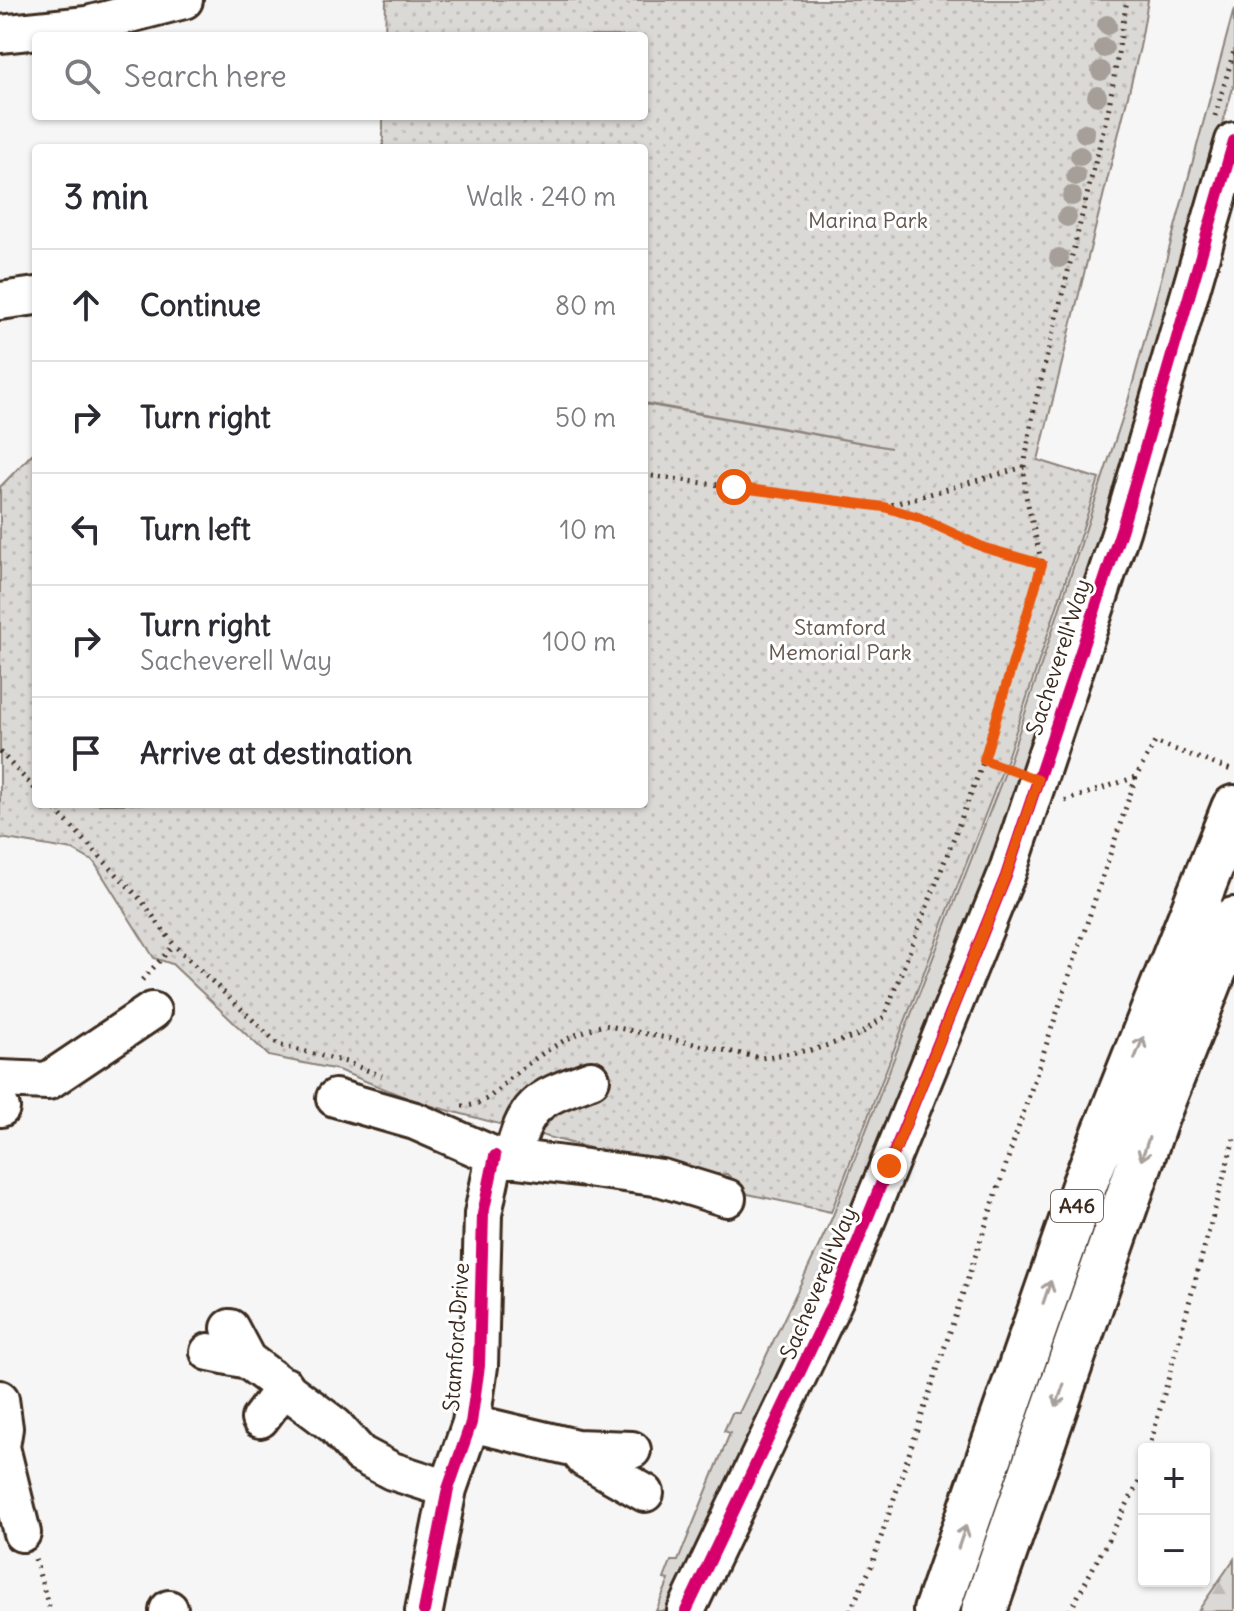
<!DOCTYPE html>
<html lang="en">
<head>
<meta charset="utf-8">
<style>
	body { margin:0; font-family:Delius,sans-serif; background:#f7f7f7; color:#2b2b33 }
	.controls { position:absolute; right:24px; bottom:24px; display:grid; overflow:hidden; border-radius:8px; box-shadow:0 2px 6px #0004 }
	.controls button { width:72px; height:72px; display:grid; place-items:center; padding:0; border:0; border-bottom:2px solid #e1e1e2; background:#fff; color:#2b2b33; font:40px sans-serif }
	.stop { position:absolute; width:24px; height:24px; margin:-18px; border:6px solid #ea580c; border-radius:50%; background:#fff }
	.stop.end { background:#ea580c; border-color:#fff; box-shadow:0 2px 8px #0008 }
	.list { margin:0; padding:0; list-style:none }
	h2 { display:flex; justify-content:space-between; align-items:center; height:104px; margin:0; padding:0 32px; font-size:34px }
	h2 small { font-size:26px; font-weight:400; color:#7c7c81 }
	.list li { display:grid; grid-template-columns:52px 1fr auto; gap:24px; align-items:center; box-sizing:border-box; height:112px; padding:0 32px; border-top:2px solid #e1e1e2 }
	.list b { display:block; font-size:30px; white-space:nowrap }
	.list p { margin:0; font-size:26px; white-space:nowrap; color:#7c7c81 }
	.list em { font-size:26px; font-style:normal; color:#7c7c81 }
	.icon { flex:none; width:44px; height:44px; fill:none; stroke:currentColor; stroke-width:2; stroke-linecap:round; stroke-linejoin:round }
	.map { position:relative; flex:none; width:1234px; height:1611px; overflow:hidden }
	.search { position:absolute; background:#fff; box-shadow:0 2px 6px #0004; left:32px; top:32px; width:616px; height:88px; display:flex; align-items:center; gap:20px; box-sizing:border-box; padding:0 28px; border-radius:8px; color:#7c7c81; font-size:30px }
	.panel { position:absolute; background:#fff; box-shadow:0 2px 6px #0004; left:32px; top:144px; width:616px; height:664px; border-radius:8px }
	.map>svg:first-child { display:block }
	.grass { fill:#dbd9d6; stroke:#8b827a; stroke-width:2 }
	.forest { fill:url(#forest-firs); stroke:#8b827a; stroke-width:2 }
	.park { fill:url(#park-dots); stroke:#8b827a; stroke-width:2 }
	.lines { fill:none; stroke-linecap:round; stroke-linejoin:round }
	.minor-casing { stroke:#3b2a1e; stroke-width:42 }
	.highway-casing { stroke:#3b2a1e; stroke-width:50 }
	.path { stroke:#3b2a1e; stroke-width:5; stroke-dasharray:2 6; stroke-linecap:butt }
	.minor { stroke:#fff; stroke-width:36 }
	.highway { stroke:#fff; stroke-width:44 }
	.cycleway-casing { stroke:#fff; stroke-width:17 }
	.cycleway { stroke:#d6006c; stroke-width:12 }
	.tree { fill:#a69e98 }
	.oneway { stroke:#a79f9a }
	.route { stroke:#ea580c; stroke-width:10 }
	.labels { text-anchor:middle; stroke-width:6; stroke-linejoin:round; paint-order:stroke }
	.shield { fill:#fff; stroke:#766a62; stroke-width:2 }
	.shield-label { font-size:20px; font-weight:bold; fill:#3b2a1e }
	.park-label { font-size:22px; fill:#63564c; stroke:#fff }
	.street-label { font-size:22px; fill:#3b2a1e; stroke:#fff }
</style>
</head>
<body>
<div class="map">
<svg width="1234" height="1611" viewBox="0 0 1234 1611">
	<defs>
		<pattern id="forest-firs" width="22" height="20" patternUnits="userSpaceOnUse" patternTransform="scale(2)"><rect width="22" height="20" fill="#dbd9d6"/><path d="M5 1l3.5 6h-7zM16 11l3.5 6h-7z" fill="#bdbab7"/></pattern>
		<pattern id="park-dots" width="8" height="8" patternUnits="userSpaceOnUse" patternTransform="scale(2)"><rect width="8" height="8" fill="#dbd9d6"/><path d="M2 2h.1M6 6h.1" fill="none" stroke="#bdbab7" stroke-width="1.8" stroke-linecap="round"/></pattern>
	</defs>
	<rect width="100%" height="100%" fill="#f7f6f6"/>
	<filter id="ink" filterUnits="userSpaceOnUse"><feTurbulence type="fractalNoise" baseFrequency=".0125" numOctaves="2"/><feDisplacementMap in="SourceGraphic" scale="16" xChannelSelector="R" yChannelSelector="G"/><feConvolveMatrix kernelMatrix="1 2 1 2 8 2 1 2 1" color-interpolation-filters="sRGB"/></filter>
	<g filter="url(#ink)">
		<path class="grass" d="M 1234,9 L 1234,84 C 1159,347 1086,610 991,867 C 898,1120 784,1366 670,1611 L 656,1611 L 669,1580 L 664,1579 L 671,1561 L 678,1561 L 730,1433 L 724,1431 L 732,1413 L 739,1413 L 832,1218 L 1009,762 L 1128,401 Z"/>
		<path class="forest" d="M 1234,1559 L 1234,1611 L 1198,1611 Z"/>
		<path class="park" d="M 386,0 L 1148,0 L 1140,47 L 1038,460 L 1099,479 L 1006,761 L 831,1212 L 748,1194 L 727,1174 L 691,1175 L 417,1102 L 338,1070 L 269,1056 L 172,964 L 154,958 L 94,862 L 73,850 L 0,838 L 0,487 L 32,454 L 36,453 L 36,804 L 644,804 L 644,404 L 891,448 L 644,403 L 644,148 L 383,148 L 383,116 L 644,116 L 644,36 L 385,36 Z"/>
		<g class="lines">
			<defs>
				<path id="minor" d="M 0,34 L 87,25 L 184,0
					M 0,301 L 36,296
					M 0,1079 L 48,1081 L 152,1011
					M 335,1098 L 415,1121 L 495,1156 L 662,1178 L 727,1198
					M 0,1106 L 1,1108
					M 512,1159 C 526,1101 538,1099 591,1079
					M 209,1352 L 247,1360 L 230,1328
					M 247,1360 L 335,1426 L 360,1454 L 392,1471 L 448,1489
					M 0,1399 L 4,1428 L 1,1447 L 22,1533
					M 260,1419 L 285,1386
					M 471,1423 L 576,1448
					M 632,1450 L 576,1448 L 585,1459 L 645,1493
					M 168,1611 L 169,1609
					M 424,1611 L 448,1489 L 471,1423 L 479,1366 L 483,1214 L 495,1156
					M 686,1611 L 835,1298 L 1006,876 L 1122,528 L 1234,141"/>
				<path id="highway" d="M 936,1611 L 1085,1183 L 1234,808
					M 984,1611 L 1155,1120 L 1234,920"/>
			</defs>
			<use href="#minor" class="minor-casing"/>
			<use href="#highway" class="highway-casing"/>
			<path class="path" d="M 1215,116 L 1234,51
				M 1024,467 L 1034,408 L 1109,107 L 1127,0
				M 644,475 L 884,507 L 918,517 L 985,548 L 1042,564
				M 884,507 L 1024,467 L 1025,492 L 1042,564 L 984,760
				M 0,752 L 36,790
				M 1065,801 L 1136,777 L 1155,742 L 1234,771
				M 50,804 L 142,901 L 174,945 L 279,1045 L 346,1062 L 382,1076
				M 142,980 L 174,945
				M 462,1106 C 487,1106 497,1089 515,1074 C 541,1053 571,1033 604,1025 L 761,1058 L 816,1049 L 859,1035 L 884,1017 L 984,760 L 1012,770
				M 1149,1449 L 1234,1139
				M 35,1559 L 50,1611
				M 850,1611 L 871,1567 L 1136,777
				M 1070,1611 L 1139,1482 L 1144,1467"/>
			<use href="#minor" class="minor"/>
			<use href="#highway" class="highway"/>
			<defs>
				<path id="cycleway" d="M 424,1611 L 448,1489 L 471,1423 L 479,1366 L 483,1214 L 495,1156
					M 686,1611 L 835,1298 L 1006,876 L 1122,528 L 1234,141"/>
			</defs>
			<use href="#cycleway" class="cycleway-casing"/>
			<use href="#cycleway" class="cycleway"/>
		</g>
		<g class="tree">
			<circle cx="1107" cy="25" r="10"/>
			<circle cx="1104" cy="48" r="10"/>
			<circle cx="1101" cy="71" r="10"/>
			<circle cx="1097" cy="96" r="10"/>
			<circle cx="1085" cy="133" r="10"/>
			<circle cx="1080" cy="156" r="10"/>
			<circle cx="1076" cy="176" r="10"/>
			<circle cx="1072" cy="196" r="10"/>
			<circle cx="1067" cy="217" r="10"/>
			<circle cx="1059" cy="258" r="10"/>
		</g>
		<defs><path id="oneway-shaft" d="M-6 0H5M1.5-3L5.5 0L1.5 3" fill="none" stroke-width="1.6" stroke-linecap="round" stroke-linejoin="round" transform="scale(2)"/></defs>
		<g class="oneway">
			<use href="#oneway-shaft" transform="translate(1139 1048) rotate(-68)"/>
			<use href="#oneway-shaft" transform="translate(1145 1149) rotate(109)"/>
			<use href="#oneway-shaft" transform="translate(1047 1292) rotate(-71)"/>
			<use href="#oneway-shaft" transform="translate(1060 1395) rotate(109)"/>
			<use href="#oneway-shaft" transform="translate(962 1537) rotate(-71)"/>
		</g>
	</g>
	<g class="lines" filter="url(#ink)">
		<path class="route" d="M 734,487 L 884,507 L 918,517 L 985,548 L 1042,564 L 984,760 L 1038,780 L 1006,876 L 889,1166"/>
	</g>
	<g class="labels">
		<rect class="shield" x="1051" y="1190" width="52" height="32" rx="6"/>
		<g class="shield-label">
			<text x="1077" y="1213">A46</text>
		</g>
		<g class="park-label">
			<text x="868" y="228">Marina Park</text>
			<text x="840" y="635">Stamford<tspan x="840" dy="25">Memorial Park</tspan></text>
		</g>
		<g class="street-label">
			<text transform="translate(1058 657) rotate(-72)" y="8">Sacheverell Way</text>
			<text transform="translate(818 1283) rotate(-67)" y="8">Sacheverell Way</text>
			<text transform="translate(456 1337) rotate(-86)" y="8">Stamford Drive</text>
		</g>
	</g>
</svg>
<div class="controls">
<button>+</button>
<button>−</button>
</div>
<div class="stop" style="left:734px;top:487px"></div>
<div class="stop end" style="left:889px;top:1166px"></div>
<div class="search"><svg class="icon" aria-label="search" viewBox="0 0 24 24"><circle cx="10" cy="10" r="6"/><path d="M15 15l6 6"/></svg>Search here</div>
<section class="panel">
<h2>3 min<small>Walk · 240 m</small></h2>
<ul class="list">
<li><svg class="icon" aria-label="ahead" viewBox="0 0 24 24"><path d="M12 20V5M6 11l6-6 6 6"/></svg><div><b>Continue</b></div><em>80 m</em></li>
<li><svg class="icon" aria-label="right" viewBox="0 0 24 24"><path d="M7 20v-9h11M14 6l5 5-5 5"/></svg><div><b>Turn right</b></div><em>50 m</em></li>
<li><svg class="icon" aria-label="left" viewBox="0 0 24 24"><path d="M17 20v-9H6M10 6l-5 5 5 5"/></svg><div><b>Turn left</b></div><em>10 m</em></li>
<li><svg class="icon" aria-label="right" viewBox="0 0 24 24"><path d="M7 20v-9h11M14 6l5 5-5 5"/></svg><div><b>Turn right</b><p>Sacheverell Way</p></div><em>100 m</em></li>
<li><svg class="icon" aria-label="arrive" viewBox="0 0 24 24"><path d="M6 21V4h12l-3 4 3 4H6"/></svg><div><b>Arrive at destination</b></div></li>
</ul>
</section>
</div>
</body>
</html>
